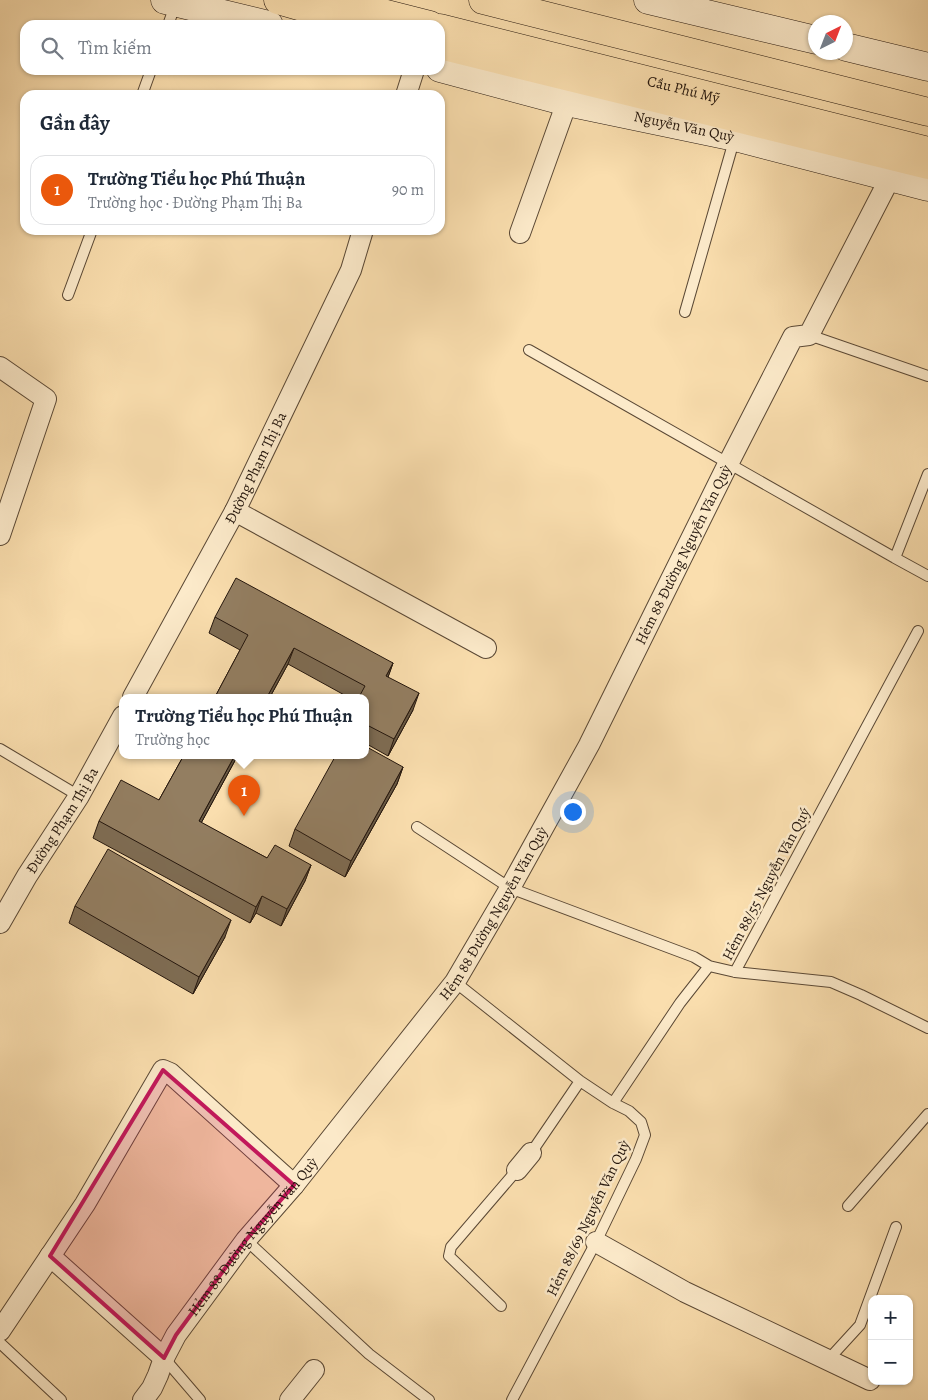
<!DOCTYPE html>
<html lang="vi">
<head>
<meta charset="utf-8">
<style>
	body { margin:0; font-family:Alegreya,serif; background:#f2f2f3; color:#1f2937 }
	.controls { position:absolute; right:15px; bottom:15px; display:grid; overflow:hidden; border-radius:10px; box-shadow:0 1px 4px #0004 }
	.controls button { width:45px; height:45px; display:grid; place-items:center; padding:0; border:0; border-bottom:1px solid #e0e1e3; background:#fff; color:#1f2937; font:25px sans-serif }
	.compass { position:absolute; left:808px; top:15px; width:45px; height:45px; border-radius:50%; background:#fff; box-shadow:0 1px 4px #0004; rotate:42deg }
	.you { position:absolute; left:572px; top:811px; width:18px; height:18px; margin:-12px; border:4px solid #fff; border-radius:50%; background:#1a73e8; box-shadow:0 0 0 8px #1a73e833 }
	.badge { display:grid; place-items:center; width:32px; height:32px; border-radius:50%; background:#ea580c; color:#fff; font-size:16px; font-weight:700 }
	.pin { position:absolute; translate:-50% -41px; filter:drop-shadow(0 1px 2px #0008) }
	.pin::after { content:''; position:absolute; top:26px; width:18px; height:15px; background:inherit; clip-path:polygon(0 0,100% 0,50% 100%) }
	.popup { position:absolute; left:119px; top:694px; width:250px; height:65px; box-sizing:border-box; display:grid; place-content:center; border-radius:10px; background:#fff; filter:drop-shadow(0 1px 4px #0005); font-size:16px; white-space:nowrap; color:#747a83 }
	.popup b { font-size:19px; color:#1f2937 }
	.popup::after { content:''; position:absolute; left:50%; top:100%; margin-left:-10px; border:10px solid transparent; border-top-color:#fff }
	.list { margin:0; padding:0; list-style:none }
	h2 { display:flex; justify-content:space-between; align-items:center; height:65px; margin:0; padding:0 20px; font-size:21px }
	h2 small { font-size:16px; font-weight:400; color:#747a83 }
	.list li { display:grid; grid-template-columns:32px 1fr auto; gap:15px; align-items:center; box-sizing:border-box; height:70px; margin:0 10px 10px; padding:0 10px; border:1px solid #e0e1e3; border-radius:15px }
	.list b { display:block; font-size:19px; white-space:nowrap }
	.list p { margin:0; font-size:16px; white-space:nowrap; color:#747a83 }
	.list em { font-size:16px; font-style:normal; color:#747a83 }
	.icon { flex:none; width:28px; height:28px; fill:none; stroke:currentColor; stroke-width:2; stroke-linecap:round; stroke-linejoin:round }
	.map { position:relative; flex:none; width:928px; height:1400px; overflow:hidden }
	.search { position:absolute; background:#fff; box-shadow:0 1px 4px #0004; left:20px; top:20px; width:425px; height:55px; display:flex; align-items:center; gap:12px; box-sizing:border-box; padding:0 18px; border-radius:15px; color:#747a83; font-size:19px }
	.panel { position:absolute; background:#fff; box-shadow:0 1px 4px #0004; left:20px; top:90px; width:425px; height:145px; border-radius:15px }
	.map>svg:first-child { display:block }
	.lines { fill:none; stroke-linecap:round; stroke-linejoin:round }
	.lane-casing { stroke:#5a4835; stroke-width:12 }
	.street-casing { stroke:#5a4835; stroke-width:22 }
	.secondary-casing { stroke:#24160d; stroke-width:29 }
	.primary-casing { stroke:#24160d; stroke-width:29 }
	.highway-casing { stroke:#24160d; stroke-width:29 }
	.lane { stroke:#fceaca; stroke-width:10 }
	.street { stroke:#fceaca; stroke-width:20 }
	.secondary { stroke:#fceaca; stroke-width:28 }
	.primary { stroke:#fadeae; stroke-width:28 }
	.highway { stroke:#fadeae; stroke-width:28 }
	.wall { fill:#7e6c53; stroke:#24160d }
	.shaded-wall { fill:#675844; stroke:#24160d }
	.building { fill:#937e61; stroke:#24160d }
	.marked { fill:#c2185b; fill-opacity:0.2; stroke:#c2185b; stroke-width:4; stroke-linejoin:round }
	.labels { text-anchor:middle; stroke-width:5; stroke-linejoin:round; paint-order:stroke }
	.street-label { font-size:15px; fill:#24160d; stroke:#fceaca }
</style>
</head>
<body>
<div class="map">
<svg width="928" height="1400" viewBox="0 0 928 1400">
	<rect width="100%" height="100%" fill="#fadeae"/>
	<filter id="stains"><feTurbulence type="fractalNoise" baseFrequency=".004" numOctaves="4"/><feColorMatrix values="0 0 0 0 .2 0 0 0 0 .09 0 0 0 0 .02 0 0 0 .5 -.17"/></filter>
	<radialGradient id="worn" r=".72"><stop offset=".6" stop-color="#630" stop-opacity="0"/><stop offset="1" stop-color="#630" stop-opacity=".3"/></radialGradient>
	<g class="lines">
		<defs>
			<path id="lane" d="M 168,25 L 176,3
				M 142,95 L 151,70
				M 68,295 L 92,230
				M 685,312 L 735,137
				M 809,335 L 928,376
				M 529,350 L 895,558
				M 928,474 L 895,558 L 928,576
				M 918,631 L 735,972 L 831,982 L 861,995 L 928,1028
				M 0,749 L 79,796
				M 417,827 L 510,888 L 694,957 L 709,966 L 735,972
				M 455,982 L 580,1081 L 613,1103 L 629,1111 L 641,1122 L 645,1135 L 636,1159 L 596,1242 L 512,1400
				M 613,1103 L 680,1003 L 709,966
				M 531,1153 L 580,1081
				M 848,1206 L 928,1114
				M 246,1240 L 369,1354 L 429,1400
				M 501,1306 L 449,1256 L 451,1247 L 517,1170
				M 0,1343 L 61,1400
				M 164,1358 L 200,1400
				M 828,1360 L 860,1325 L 896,1227"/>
			<g id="street">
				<path d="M 406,95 L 414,70"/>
				<path d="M 520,233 L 567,102"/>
				<path d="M 0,367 L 46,399 L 0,535"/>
				<path d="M 235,511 L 486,648"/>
				<path id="s1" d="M 133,697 L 235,511 L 351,270 L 363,230"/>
				<path id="s2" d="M 0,923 L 27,876 L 79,796 L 123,716"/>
				<path d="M 517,1170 L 531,1153"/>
				<path d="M 596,1242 L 685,1292 L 870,1380"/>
				<path d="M 50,1256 L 164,1358"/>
				<path d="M 0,1331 L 85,1204 L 163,1070 L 170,1073 L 294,1185"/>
				<path id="s3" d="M 143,1400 L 152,1388 L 158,1375 L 164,1358 L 176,1335 L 246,1240 L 294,1185 L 455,982 L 510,888 L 589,745 L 728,464 L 793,337 L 809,335 L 890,178"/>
				<path d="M 290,1400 L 314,1370"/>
			</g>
			<g id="secondary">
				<path d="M 165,0 L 269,25"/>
				<path d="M 648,0 L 816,40"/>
				<path d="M 846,47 L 928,67"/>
				<path id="s4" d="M 440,68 L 567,102 L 735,137 L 928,187"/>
			</g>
			<path id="primary" d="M 278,0 L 365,25
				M 440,45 L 928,165"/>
			<g id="highway">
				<path d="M 331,0 L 430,25"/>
				<path d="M 483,0 L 928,112"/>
				<path id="s5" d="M 440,28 L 928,151"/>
			</g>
		</defs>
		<use href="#lane" class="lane-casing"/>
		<use href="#street" class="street-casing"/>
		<use href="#secondary" class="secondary-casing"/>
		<use href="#primary" class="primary-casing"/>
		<use href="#highway" class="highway-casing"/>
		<use href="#lane" class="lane"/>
		<use href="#street" class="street"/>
		<use href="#secondary" class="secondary"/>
		<use href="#primary" class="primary"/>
		<use href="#highway" class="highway"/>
	</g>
	<path class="wall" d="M 215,617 L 393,663 L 388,677 L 413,710 L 388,756 L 365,743 L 365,697 L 348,697 L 288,664 L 270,697 L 215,697 L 240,650 L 209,633 Z
		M 184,755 L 238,755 L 201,823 L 267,858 L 311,865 L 305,881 L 281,926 L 256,913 L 250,923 L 93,838 L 99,821 L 159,800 Z
		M 403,767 L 397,784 L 345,877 L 289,846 L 295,829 Z
		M 75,906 L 225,937 L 193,994 L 69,923 Z"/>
	<path class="shaded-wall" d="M 294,648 L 288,664 L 270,697 L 267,697 Z
		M 393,663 L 387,680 L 386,676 Z
		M 419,693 L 413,710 L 388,756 L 394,739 Z
		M 235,755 L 238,755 L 193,838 L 199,821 Z
		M 403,767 L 397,784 L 345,877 L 351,861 Z
		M 311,865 L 305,881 L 281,926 L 287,909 Z
		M 262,896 L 256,913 L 250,923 L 256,907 Z
		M 231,920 L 225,937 L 193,994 L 199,977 Z"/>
	<path class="building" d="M 236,578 L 393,663 L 386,676 L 419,693 L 394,739 L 365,724 L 365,697 L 359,697 L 365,686 L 294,648 L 267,697 L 215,697 L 248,635 L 215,617 Z
		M 365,746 L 403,767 L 351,861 L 295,829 L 336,755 L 365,755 Z
		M 184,755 L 235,755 L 199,821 L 267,858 L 275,845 L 311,865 L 287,909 L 262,896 L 256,907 L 99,821 L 121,780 L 159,800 Z
		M 108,849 L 231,920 L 199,977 L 75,906 Z"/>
	<path class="marked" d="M 163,1070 L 294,1185 L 246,1240 L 176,1335 L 164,1358 L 50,1256 Z"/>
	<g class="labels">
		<g class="street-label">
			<text dy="5" stroke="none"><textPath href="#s5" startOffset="251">Cầu Phú Mỹ</textPath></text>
			<text dy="5" stroke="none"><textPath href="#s4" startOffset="251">Nguyễn Văn Quỳ</textPath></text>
			<text dy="5" stroke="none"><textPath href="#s1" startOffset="260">Đường Phạm Thị Ba</textPath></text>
			<text dy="5" stroke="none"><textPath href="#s3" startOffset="1008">Hẻm 88 Đường Nguyễn Văn Quỳ</textPath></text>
			<text dy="5" stroke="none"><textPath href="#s2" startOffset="120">Đường Phạm Thị Ba</textPath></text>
			<text transform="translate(766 884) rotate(-62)" y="5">Hẻm 88/55 Nguyễn Văn Quý</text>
			<text dy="5" stroke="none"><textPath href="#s3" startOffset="602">Hẻm 88 Đường Nguyễn Văn Quỳ</textPath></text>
			<text transform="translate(588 1218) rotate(-64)" y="5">Hẻm 88/69 Nguyễn Văn Quỳ</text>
			<text dy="5" stroke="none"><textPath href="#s3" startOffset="198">Hẻm 88 Đường Nguyễn Văn Quỳ</textPath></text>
		</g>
	</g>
	<rect width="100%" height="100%" filter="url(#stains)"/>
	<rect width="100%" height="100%" fill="url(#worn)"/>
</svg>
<div class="controls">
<button>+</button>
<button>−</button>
</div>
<svg class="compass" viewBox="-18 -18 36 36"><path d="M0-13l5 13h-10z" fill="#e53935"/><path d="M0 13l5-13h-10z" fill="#747a83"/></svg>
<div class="you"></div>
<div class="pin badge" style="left:244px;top:816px">1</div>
<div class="popup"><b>Trường Tiểu học Phú Thuận</b>Trường học</div>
<div class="search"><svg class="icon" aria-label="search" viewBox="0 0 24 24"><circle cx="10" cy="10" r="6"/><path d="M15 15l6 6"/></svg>Tìm kiếm</div>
<section class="panel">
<h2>Gần đây<small></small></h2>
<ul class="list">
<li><span class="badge">1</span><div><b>Trường Tiểu học Phú Thuận</b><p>Trường học · Đường Phạm Thị Ba</p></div><em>90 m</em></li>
</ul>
</section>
</div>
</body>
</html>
